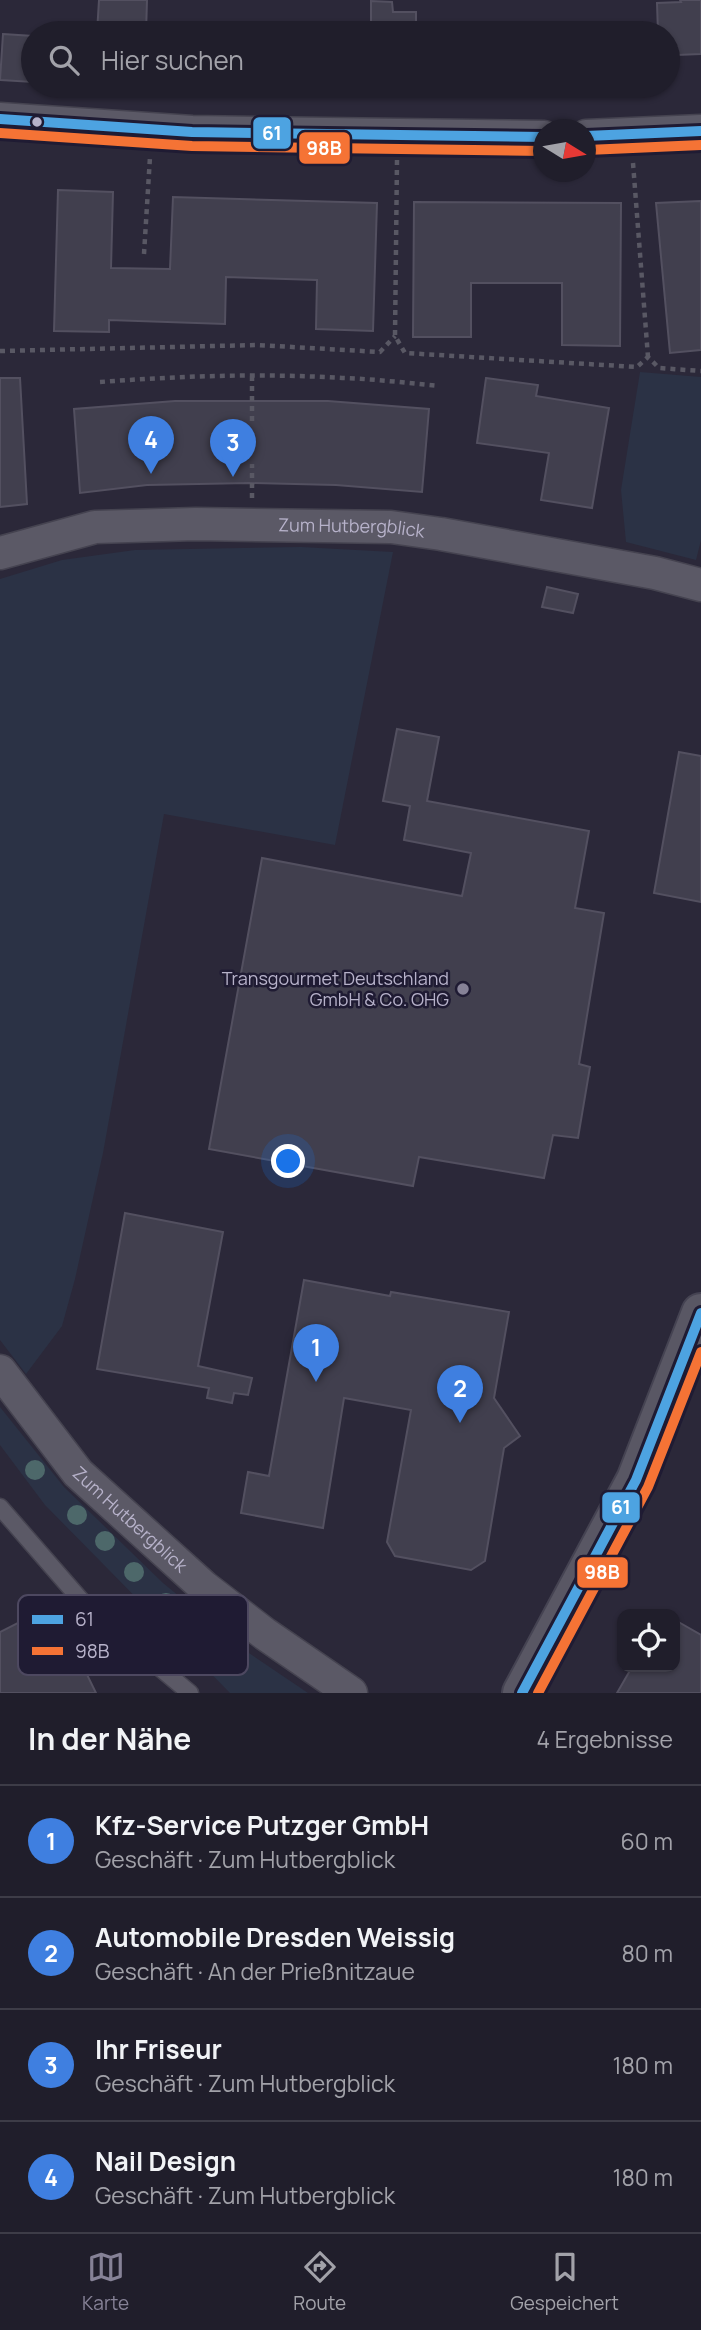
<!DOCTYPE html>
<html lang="de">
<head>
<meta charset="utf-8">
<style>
	body { margin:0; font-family:Manrope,sans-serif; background:#282733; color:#f1f3f6 }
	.controls { position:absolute; right:21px; bottom:21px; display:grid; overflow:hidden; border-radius:14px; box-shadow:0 2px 5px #0004 }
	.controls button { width:63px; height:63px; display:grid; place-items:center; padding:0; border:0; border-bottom:2px solid #3d3c47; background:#201e2b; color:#f1f3f6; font:35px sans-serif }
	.compass { position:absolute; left:533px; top:119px; width:63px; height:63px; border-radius:50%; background:#201e2b; box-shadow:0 2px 5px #0004; rotate:101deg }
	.you { position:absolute; left:289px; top:1162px; width:24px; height:24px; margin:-18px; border:5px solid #fff; border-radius:50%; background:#1a73e8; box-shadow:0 0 0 10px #1a73e833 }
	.badge { display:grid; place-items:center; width:46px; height:46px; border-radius:50%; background:#868297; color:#fff; font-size:23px; font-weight:700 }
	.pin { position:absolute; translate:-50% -58px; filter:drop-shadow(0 2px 4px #0008) }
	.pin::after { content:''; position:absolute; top:37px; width:24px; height:21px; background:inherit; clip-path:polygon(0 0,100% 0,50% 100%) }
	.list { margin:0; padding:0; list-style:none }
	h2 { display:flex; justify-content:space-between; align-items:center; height:91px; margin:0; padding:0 28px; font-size:30px }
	h2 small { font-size:23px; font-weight:400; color:#a2a2a9 }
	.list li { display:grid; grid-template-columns:46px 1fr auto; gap:21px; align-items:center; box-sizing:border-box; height:112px; padding:0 28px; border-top:2px solid #3d3c47 }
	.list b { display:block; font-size:26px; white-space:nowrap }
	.list p { margin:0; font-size:23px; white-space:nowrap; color:#a2a2a9 }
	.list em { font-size:23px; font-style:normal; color:#a2a2a9 }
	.icon { flex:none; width:38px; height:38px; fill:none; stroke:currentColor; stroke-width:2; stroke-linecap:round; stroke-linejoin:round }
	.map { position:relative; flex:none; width:701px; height:1693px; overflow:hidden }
	.search { position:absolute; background:#201e2b; box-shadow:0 2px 5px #0004; left:21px; right:21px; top:21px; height:77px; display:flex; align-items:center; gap:18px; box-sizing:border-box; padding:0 24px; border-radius:38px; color:#a2a2a9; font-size:26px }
	.sheet { height:539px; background:#201e2b }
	nav { display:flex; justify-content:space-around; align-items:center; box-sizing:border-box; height:98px; border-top:2px solid #3d3c47; background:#201e2b; font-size:19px; color:#a2a2a9 }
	nav a { display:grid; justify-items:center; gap:4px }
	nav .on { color:#868297 }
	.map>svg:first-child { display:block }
	.green { fill:#2b3245 }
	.building { fill:#413f4e; stroke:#535060; stroke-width:2 }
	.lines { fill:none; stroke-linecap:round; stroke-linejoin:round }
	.lane-casing { stroke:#454350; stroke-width:19 }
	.street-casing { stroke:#454350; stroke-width:35 }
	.secondary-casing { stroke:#454352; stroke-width:42 }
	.path { stroke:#595864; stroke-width:4.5; stroke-dasharray:5 5; stroke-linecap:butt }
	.lane { stroke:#5b5966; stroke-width:16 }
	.street { stroke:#5b5966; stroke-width:32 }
	.secondary { stroke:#595764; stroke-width:38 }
	.bus-1-casing { stroke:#1f1b33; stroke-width:16 }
	.bus-2-casing { stroke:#1f1b33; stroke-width:16 }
	.bus-1 { stroke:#4da3e1; stroke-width:10 }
	.bus-2 { stroke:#f57335; stroke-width:10 }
	.tree { fill:#4d686a }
	.bus-dot { fill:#b7b2ca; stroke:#1f1b33; stroke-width:2.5 }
	.poi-dot { fill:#868297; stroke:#1f1b33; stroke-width:2.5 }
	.labels { text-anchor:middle; stroke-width:5; stroke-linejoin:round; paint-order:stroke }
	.street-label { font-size:18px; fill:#b7b2ca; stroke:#1f1b33 }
	.poi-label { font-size:18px; fill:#b7b2ca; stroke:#1f1b33; text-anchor:end }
	.key { fill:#1f1b33; stroke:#4d4860; stroke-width:2 }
	.key-label { font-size:19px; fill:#b7b2ca }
	.line-badge { stroke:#1f1b33; stroke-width:2.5 }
	.badge-label { font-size:19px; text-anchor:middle; font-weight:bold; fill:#fff }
</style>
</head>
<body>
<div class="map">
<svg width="701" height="1693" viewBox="0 0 701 1693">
	<rect width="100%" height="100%" fill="#2b2839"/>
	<path class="green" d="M 640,372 L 701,377 L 701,540 L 696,560 L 626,542 L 621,490 Z
		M 301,547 L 393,552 L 335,845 L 164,814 L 103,1153 L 75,1279 L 62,1326 L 26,1374 L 0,1340 L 0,579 L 62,560 L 135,550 Z
		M 0,1407 L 64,1487 L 163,1583 L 246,1651 L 308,1693 L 230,1693 L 45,1505 L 0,1445 Z"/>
	<path class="building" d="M 99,0 L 147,0 L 146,33 L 97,33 Z
		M 680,0 L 701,0 L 701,54 L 677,55 L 677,47 L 668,48 L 668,33 L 658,33 L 657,3 L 681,2 Z
		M 371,1 L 392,2 L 393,12 L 416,12 L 416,33 L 371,33 Z
		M 3,34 L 33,36 L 33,82 L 0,80 Z
		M 58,190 L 113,192 L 111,268 L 170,269 L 173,197 L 377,203 L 373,331 L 316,329 L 317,280 L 226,277 L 225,324 L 109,320 L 109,332 L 54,331 Z
		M 701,201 L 701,350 L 670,353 L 656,203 Z
		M 414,202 L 621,203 L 620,346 L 562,345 L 562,283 L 471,283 L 471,337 L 413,337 Z
		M 0,378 L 20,378 L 27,504 L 0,507 Z
		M 486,378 L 538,385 L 536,396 L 609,408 L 592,508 L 541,500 L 549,453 L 477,443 Z
		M 175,401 L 328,401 L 429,409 L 422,492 L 336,485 L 249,483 L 147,485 L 80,493 L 74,409 Z
		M 547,587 L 578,594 L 573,613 L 542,607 Z
		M 397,729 L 439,737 L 427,801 L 589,831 L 575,908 L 604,913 L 579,1064 L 590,1067 L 578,1138 L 553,1135 L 544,1178 L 419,1157 L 413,1186 L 209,1149 L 262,858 L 462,896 L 471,853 L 404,840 L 410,806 L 383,801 Z
		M 679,752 L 701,756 L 701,902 L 654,893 Z
		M 125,1213 L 223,1232 L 198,1366 L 252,1378 L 248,1395 L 234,1393 L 232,1403 L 207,1398 L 209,1388 L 97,1369 Z
		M 304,1280 L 390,1296 L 391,1292 L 509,1312 L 494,1398 L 520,1436 L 504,1448 L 485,1561 L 471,1570 L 395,1556 L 387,1542 L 411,1410 L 344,1398 L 323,1528 L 241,1513 L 248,1472 L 269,1476 Z
		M 53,1605 L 96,1693 L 0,1693 L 0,1632 Z
		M 675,1620 L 701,1635 L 701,1693 L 617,1693 L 632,1667 L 675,1667 Z"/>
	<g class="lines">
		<defs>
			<path id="lane" d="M 0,1507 L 87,1607 L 190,1693"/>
			<g id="street">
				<path d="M 0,119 L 192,132 L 544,137"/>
				<path d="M 586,136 L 701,131"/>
				<path id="s1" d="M 0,553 L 95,527 L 196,524 L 391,527 L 441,534 L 655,573 L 701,585"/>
				<path id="s2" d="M 0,1371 L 78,1473 L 204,1587 L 265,1634 L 351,1693"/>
			</g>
			<path id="secondary" d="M 522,1693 L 636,1480 L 701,1313"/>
		</defs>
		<use href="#lane" class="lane-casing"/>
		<use href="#street" class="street-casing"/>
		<use href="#secondary" class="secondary-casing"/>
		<path class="path" d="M 397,160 L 395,336 L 405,353 L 637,367 L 648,357 L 659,368 L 701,371
			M 633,163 L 648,357
			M 144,254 L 150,157
			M 0,351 L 257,345 L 380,352 L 395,336
			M 252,376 L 252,421
			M 100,382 C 180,376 261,373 342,378 C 375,379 407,383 439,386
			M 252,498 L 252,464"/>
		<use href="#lane" class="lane"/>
		<use href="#street" class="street"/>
		<use href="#secondary" class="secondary"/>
		<defs>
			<path id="bus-1" d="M 0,119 L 192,132 L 544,137
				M 586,136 L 701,131
				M 522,1693 L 636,1480 L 701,1313"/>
			<path id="bus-2" d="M 0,133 L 192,146 L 544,151
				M 587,150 L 701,145
				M 538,1693 L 648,1487 L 701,1352"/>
		</defs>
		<use href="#bus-1" class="bus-1-casing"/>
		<use href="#bus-2" class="bus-2-casing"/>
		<use href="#bus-1" class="bus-1"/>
		<use href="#bus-2" class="bus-2"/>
	</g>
	<g class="tree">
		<circle cx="35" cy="1470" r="10"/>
		<circle cx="77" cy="1515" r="10"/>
		<circle cx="105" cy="1541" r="10"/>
		<circle cx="134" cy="1572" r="10"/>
		<circle cx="166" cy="1603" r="10"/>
	</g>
	<circle class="bus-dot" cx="37" cy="122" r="6"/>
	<circle class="poi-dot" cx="463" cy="989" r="7"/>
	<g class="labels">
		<g class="street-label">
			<text dy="6" stroke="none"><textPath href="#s1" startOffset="355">Zum Hutbergblick</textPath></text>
			<text dy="6" stroke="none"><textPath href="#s2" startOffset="198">Zum Hutbergblick</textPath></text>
		</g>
		<g class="poi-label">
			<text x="449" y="985">Transgourmet Deutschland<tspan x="449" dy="21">GmbH &amp; Co. OHG</tspan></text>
		</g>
	</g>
	<rect x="18" y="1595" width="230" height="80" rx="10" class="key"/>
	<rect x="32" y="1615" width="31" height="9" fill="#4da3e1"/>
	<rect x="32" y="1647" width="31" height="8" fill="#f57335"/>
	<g class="key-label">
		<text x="75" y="1626">61</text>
		<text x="75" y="1658">98B</text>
	</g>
	<g class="line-badge">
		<rect x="252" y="116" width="40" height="34" rx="7" fill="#4da3e1"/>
		<rect x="298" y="131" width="53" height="34" rx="7" fill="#f57335"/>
		<rect x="601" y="1491" width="40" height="33" rx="7" fill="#4da3e1"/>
		<rect x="576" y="1556" width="53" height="33" rx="7" fill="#f57335"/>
	</g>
	<g class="badge-label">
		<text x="272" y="140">61</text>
		<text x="324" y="155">98B</text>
		<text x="621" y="1514">61</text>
		<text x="602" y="1579">98B</text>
	</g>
</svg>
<div class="controls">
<button><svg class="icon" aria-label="locate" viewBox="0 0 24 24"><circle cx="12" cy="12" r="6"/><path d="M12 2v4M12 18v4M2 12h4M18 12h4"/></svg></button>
</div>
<svg class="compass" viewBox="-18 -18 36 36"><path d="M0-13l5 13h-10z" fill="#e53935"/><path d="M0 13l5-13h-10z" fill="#a2a2a9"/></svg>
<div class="you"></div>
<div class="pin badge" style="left:316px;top:1382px;background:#3f7fe0">1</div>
<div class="pin badge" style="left:460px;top:1423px;background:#3f7fe0">2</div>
<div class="pin badge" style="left:233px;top:477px;background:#3f7fe0">3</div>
<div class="pin badge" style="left:151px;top:474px;background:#3f7fe0">4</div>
<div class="search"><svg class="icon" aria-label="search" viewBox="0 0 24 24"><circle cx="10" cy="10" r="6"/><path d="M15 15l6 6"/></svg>Hier suchen</div>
</div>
<section class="sheet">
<h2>In der Nähe<small>4 Ergebnisse</small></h2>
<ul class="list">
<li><span class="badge" style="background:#3f7fe0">1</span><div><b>Kfz-Service Putzger GmbH</b><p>Geschäft · Zum Hutbergblick</p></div><em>60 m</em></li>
<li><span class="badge" style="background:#3f7fe0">2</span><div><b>Automobile Dresden Weissig</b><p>Geschäft · An der Prießnitzaue</p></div><em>80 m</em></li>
<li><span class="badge" style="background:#3f7fe0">3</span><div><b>Ihr Friseur</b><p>Geschäft · Zum Hutbergblick</p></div><em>180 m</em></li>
<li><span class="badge" style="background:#3f7fe0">4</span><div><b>Nail Design</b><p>Geschäft · Zum Hutbergblick</p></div><em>180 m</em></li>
</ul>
</section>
<nav>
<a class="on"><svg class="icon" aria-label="map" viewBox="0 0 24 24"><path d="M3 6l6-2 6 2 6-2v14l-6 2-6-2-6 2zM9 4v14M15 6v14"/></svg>Karte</a>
<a><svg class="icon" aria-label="directions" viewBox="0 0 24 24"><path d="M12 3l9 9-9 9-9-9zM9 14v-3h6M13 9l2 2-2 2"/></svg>Route</a>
<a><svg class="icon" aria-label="saved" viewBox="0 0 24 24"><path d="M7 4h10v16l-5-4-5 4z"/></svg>Gespeichert</a>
</nav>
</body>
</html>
